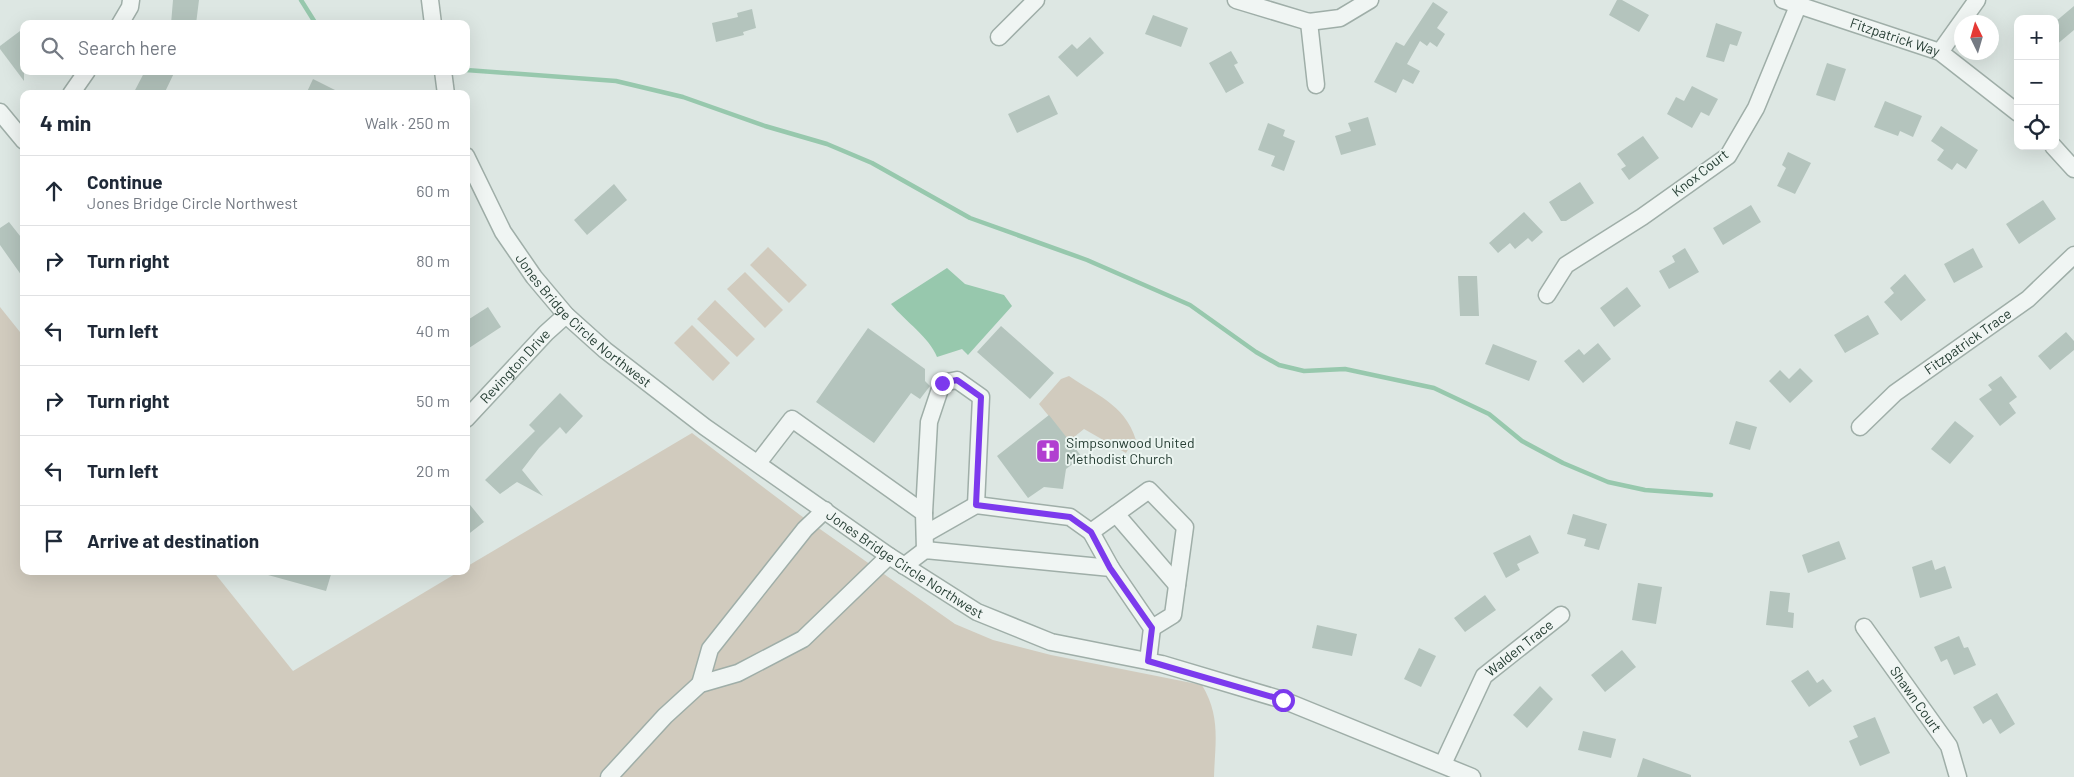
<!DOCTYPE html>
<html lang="en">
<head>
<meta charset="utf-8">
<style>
	body { margin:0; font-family:Barlow,sans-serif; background:#f6f6f7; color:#1f2937 }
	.controls { position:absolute; right:15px; top:15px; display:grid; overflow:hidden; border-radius:10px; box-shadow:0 5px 20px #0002 }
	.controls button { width:45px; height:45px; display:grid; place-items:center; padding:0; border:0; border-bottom:1px solid #e0e1e3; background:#fff; color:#1f2937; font:25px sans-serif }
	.compass { position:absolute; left:1954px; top:15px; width:45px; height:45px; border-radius:50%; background:#fff; box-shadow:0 5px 20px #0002; rotate:355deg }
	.stop { position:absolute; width:15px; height:15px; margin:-11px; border:4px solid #7c3aed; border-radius:50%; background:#fff }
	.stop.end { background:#7c3aed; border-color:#fff; box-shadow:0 1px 5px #0008 }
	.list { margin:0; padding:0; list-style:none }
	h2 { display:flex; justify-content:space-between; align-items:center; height:65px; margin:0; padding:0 20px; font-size:21px }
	h2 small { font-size:16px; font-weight:400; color:#747a83 }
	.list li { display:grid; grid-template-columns:32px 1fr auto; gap:15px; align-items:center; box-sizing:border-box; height:70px; padding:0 20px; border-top:1px solid #e0e1e3 }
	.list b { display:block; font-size:19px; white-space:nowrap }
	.list p { margin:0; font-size:16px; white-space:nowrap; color:#747a83 }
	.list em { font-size:16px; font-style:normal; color:#747a83 }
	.icon { flex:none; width:28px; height:28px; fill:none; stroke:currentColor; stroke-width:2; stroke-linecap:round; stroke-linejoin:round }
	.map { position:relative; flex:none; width:2074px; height:777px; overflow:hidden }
	.search { position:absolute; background:#fff; box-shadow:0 5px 20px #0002; left:20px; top:20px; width:450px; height:55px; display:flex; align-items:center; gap:12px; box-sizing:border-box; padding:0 18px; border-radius:10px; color:#747a83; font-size:19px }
	.panel { position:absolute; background:#fff; box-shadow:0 5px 20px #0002; left:20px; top:90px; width:450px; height:485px; border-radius:10px }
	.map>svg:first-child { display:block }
	.green { fill:#d1cbbe }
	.water { fill:#97c8ad }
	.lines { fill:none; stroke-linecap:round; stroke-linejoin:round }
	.stream { stroke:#97c8ad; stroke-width:4.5 }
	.building { fill:#b4c4bd }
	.minor-casing { stroke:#9faea8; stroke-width:19 }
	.minor { stroke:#f0f5f3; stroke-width:16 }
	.route { stroke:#7c3aed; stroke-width:6 }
	.labels { text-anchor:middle; stroke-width:4; stroke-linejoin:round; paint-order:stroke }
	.street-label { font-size:14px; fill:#263e34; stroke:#ecf5f1 }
	.poi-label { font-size:14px; fill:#263e34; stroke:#ecf5f1; text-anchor:start }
</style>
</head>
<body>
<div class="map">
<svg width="2074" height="777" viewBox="0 0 2074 777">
	<rect width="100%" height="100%" fill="#dde7e3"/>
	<path class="green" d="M 768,247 L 807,285 L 789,303 L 750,265 Z
		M 745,272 L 783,310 L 765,328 L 727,289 Z
		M 715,300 L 755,339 L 737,357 L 697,319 Z
		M 0,307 L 24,337 L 24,571 L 213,571 L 293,671 L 460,571 L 466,571 L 466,567 L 692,433 L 800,515 L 955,624 L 993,640 L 1051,655 L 1202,685 C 1221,717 1215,742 1214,777 L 0,777 Z
		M 692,325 L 730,363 L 713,381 L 674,343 Z
		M 1069,376 C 1101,398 1128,406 1138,447 L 1129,448 L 1126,453 L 1084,429 L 1069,441 L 1039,404 L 1061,379 Z"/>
	<path class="water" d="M 947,268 L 965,284 L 1004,295 L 1012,306 L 968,355 L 962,349 L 937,357 C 929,337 906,322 891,304 Z"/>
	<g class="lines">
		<path class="stream" d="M 301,0 L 316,24
			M 466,70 L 616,81 L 683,97 L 765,126 L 827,144 L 872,163 L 970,218 L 1087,260 L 1190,305 L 1256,352 L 1279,365 L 1304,371 L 1345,369 L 1434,388 L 1489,414 L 1522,441 L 1563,463 L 1608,482 L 1645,490 L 1711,495"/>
	</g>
	<path class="building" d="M 173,0 L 199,0 L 196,24 L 171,24 Z
		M 1617,0 L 1622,0 L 1649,15 L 1639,32 L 1609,15 Z
		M 1433,2 L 1448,12 L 1437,28 L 1445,34 L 1437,47 L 1430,42 L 1427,46 L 1420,41 L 1407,64 L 1420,71 L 1413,84 L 1403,79 L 1396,93 L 1374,82 L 1396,42 L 1404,46 Z
		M 2074,6 L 2074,30 L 2055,46 L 2055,22 Z
		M 752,9 L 756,28 L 743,32 L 744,35 L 716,42 L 712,23 L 738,17 L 737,13 Z
		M 1153,15 L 1188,28 L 1181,47 L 1145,34 Z
		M 1716,23 L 1742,32 L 1737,46 L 1730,44 L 1724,62 L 1706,57 Z
		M 24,28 L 24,81 L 0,49 L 0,46 Z
		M 1090,37 L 1104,53 L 1077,77 L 1058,57 L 1072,44 L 1077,49 Z
		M 1231,51 L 1238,63 L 1234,65 L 1244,83 L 1226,93 L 1209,63 Z
		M 1827,63 L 1846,69 L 1835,101 L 1816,95 Z
		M 145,71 L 175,71 L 164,94 L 133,94 Z
		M 313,79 L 343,94 L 306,94 Z
		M 1692,86 L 1718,99 L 1709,116 L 1701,112 L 1692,128 L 1667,114 L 1676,97 L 1684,101 Z
		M 1049,95 L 1058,114 L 1017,133 L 1008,114 Z
		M 1885,101 L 1922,116 L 1913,137 L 1900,131 L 1898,136 L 1874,127 Z
		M 1368,117 L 1376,145 L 1341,155 L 1335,136 L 1351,131 L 1348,123 Z
		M 1268,123 L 1285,130 L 1283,136 L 1295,141 L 1284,171 L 1271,166 L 1275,156 L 1258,150 Z
		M 1941,126 L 1978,150 L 1966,169 L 1957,163 L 1952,170 L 1937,160 L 1944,150 L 1931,141 Z
		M 1643,136 L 1659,158 L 1629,180 L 1621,169 L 1626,166 L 1617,154 Z
		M 1788,152 L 1811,163 L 1795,194 L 1777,186 L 1786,168 L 1782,165 Z
		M 1580,182 L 1594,203 L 1566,221 L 1561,221 L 1549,202 Z
		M 614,184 L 627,200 L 587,235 L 574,220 Z
		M 2043,200 L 2056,219 L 2019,244 L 2006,224 Z
		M 1751,205 L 1761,222 L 1723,245 L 1713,228 Z
		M 1524,212 L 1543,232 L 1532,242 L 1528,238 L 1515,249 L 1510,243 L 1498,253 L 1489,243 Z
		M 9,222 L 24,241 L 24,279 L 0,245 L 0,228 Z
		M 1685,248 L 1699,272 L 1669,289 L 1659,271 L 1675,262 L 1672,256 Z
		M 1973,248 L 1983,267 L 1954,283 L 1944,264 Z
		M 1905,274 L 1926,300 L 1901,321 L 1884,302 L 1894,293 L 1890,288 Z
		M 1458,276 L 1477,276 L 1479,316 L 1460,316 Z
		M 1627,287 L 1641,306 L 1614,327 L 1600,308 Z
		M 488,307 L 501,327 L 466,350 L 466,321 Z
		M 1868,315 L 1879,334 L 1845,353 L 1834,335 Z
		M 1001,326 L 1054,373 L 1030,399 L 977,352 Z
		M 868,328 L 925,369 L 925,381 L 930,386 L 920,399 L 911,393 L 874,443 L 816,402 Z
		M 2066,332 L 2074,341 L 2074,350 L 2050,370 L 2038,356 Z
		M 1598,343 L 1611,359 L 1583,383 L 1564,361 L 1579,349 L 1584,355 Z
		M 1493,344 L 1537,361 L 1529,381 L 1485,364 Z
		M 1800,368 L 1813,381 L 1790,403 L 1769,381 L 1780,370 L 1789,379 Z
		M 2001,376 L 2017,397 L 2009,403 L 2016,413 L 2000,426 L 1979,399 L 1992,390 L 1988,385 Z
		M 560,393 L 583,416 L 566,434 L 560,427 L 539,448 L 522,470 L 543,496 L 517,482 L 500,494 L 485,480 L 535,431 L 529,425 Z
		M 1049,415 L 1082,457 L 1066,469 L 1063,489 L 1044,487 L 1028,498 L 997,456 Z
		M 1736,421 L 1757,427 L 1750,450 L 1729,444 Z
		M 1955,421 L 1974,436 L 1950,464 L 1931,449 Z
		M 466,500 L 484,522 L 466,536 Z
		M 1573,514 L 1607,524 L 1599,550 L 1584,546 L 1586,539 L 1567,534 Z
		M 1530,535 L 1539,553 L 1517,564 L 1520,570 L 1506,578 L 1493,553 Z
		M 1839,541 L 1846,559 L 1808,573 L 1802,555 Z
		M 1932,560 L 1935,570 L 1945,566 L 1952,588 L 1920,598 L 1912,567 Z
		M 269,571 L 332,571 L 326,591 L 268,575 Z
		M 1638,583 L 1662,587 L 1656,624 L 1632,620 Z
		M 1770,591 L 1790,593 L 1788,612 L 1794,613 L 1793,628 L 1766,625 Z
		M 1485,595 L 1496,610 L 1465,632 L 1454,618 Z
		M 1317,625 L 1357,634 L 1352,656 L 1312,648 Z
		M 1959,636 L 1964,648 L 1968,647 L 1976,665 L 1954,675 L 1947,659 L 1941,662 L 1934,647 Z
		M 1419,648 L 1436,656 L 1421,687 L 1404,679 Z
		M 1622,650 L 1636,667 L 1605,692 L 1591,675 Z
		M 1808,670 L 1817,683 L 1823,679 L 1832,691 L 1809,707 L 1791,681 Z
		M 1540,686 L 1553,699 L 1527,728 L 1513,715 Z
		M 1997,693 L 2015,724 L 2000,734 L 1991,719 L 1983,724 L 1973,707 Z
		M 1875,717 L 1890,753 L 1860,766 L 1849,741 L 1858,737 L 1853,726 Z
		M 1583,731 L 1616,739 L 1611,758 L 1578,750 Z
		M 1643,758 L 1691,775 L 1691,777 L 1637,777 Z"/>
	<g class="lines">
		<defs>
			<g id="minor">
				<path d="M 430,0 L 433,24"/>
				<path d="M 1236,0 L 1309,22 L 1340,18 L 1370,0"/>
				<path id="s1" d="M 1783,0 L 1940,52 L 2018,113"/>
				<path d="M 1309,22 L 1316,85"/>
				<path d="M 120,24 L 130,7 L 131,0"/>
				<path d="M 999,37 L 1036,0"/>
				<path d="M 1940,52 L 1977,0"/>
				<path d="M 443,71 L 446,94"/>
				<path d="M 71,94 L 87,71"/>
				<path d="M 0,112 L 24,141"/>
				<path d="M 2053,146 L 2074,169"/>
				<path id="s2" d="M 466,156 L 503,232 L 534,277 L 566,315 L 605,350 L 705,427 L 889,556 L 977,612 L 1051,642 L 1162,664 L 1283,700 L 1472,777"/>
				<path d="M 1547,295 L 1566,265 L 1642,217 L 1728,156 L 1756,108 L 1798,6"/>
				<path id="s3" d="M 466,419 L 546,333 L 566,315"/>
				<path id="s4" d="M 1860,427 L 1895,393 L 2028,299 L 2074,255"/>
				<path d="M 758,463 L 792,419 L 924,513 L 925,550"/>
				<path d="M 924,513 L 929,422 L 942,383 L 957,380 L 981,397 L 976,505"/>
				<path d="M 1116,514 L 1177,585"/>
				<path d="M 925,534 L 976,505 L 1070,517 L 1091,532"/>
				<path d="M 904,566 L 925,550 L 1111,568 L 1152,628 L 1148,661"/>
				<path d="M 1111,568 L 1091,532 L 1149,490 L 1185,527 L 1173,615 L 1152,628"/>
				<path id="s5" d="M 1864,627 L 1949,746 L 1958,777"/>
				<path d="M 700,684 L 710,649 L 805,529 L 825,510"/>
				<path id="s6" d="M 1443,764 L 1484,676 L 1561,615"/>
				<path d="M 609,777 L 665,716 L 700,684 L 738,673 L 803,639 L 889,556"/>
			</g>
		</defs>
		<use href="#minor" class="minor-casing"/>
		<use href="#minor" class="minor"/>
	</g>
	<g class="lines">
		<path class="route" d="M 942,383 L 957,380 L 981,397 L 976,505 L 1070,517 L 1091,532 L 1110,568 L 1152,628 L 1148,661 L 1283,700"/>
	</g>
	<defs>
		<symbol id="church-square" viewBox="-11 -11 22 22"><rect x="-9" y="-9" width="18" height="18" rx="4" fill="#b13fd0" stroke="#ecf5f1"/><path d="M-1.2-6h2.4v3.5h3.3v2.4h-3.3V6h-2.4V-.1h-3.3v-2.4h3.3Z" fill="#fff"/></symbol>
	</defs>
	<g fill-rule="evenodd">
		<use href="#church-square" x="1034" y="437" width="28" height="28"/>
	</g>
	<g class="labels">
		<g class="street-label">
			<text dy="5" stroke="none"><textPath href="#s1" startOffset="118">Fitzpatrick Way</textPath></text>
			<text transform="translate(1700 173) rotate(-38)" y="5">Knox Court</text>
			<text dy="5" stroke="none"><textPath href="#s2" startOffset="205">Jones Bridge Circle Northwest</textPath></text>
			<text dy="5" stroke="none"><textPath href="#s4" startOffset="138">Fitzpatrick Trace</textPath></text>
			<text dy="5" stroke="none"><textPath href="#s3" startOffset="72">Revington Drive</textPath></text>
			<text dy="5" stroke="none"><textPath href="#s2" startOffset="610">Jones Bridge Circle Northwest</textPath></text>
			<text dy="5" stroke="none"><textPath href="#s6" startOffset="142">Walden Trace</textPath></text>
			<text dy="5" stroke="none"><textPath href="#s5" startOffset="89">Shawn Court</textPath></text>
		</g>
		<g class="poi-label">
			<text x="1066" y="448">Simpsonwood United<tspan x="1066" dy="16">Methodist Church</tspan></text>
		</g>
	</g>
</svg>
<div class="controls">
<button>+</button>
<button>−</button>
<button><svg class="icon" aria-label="locate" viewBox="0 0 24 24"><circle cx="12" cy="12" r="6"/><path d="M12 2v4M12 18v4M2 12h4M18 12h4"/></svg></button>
</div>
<svg class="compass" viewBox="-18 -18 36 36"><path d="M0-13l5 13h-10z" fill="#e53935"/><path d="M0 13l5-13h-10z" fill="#747a83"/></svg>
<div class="stop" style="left:1283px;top:700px"></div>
<div class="stop end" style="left:942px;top:383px"></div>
<div class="search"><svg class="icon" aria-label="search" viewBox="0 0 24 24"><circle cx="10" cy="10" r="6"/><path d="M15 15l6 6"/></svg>Search here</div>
<section class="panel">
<h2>4 min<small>Walk · 250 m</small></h2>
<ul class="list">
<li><svg class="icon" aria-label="ahead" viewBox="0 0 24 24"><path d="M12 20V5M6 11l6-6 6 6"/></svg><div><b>Continue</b><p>Jones Bridge Circle Northwest</p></div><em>60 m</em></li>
<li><svg class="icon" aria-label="right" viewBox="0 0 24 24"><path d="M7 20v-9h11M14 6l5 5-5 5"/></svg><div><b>Turn right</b></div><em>80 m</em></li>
<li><svg class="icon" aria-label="left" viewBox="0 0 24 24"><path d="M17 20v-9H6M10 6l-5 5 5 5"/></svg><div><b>Turn left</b></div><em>40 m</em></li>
<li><svg class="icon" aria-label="right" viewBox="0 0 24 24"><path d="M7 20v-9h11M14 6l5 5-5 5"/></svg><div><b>Turn right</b></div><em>50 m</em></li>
<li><svg class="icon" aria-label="left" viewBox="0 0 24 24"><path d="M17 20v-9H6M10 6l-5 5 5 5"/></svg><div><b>Turn left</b></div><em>20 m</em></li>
<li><svg class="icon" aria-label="arrive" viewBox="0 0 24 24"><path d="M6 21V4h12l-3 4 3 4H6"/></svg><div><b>Arrive at destination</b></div></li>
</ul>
</section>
</div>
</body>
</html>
